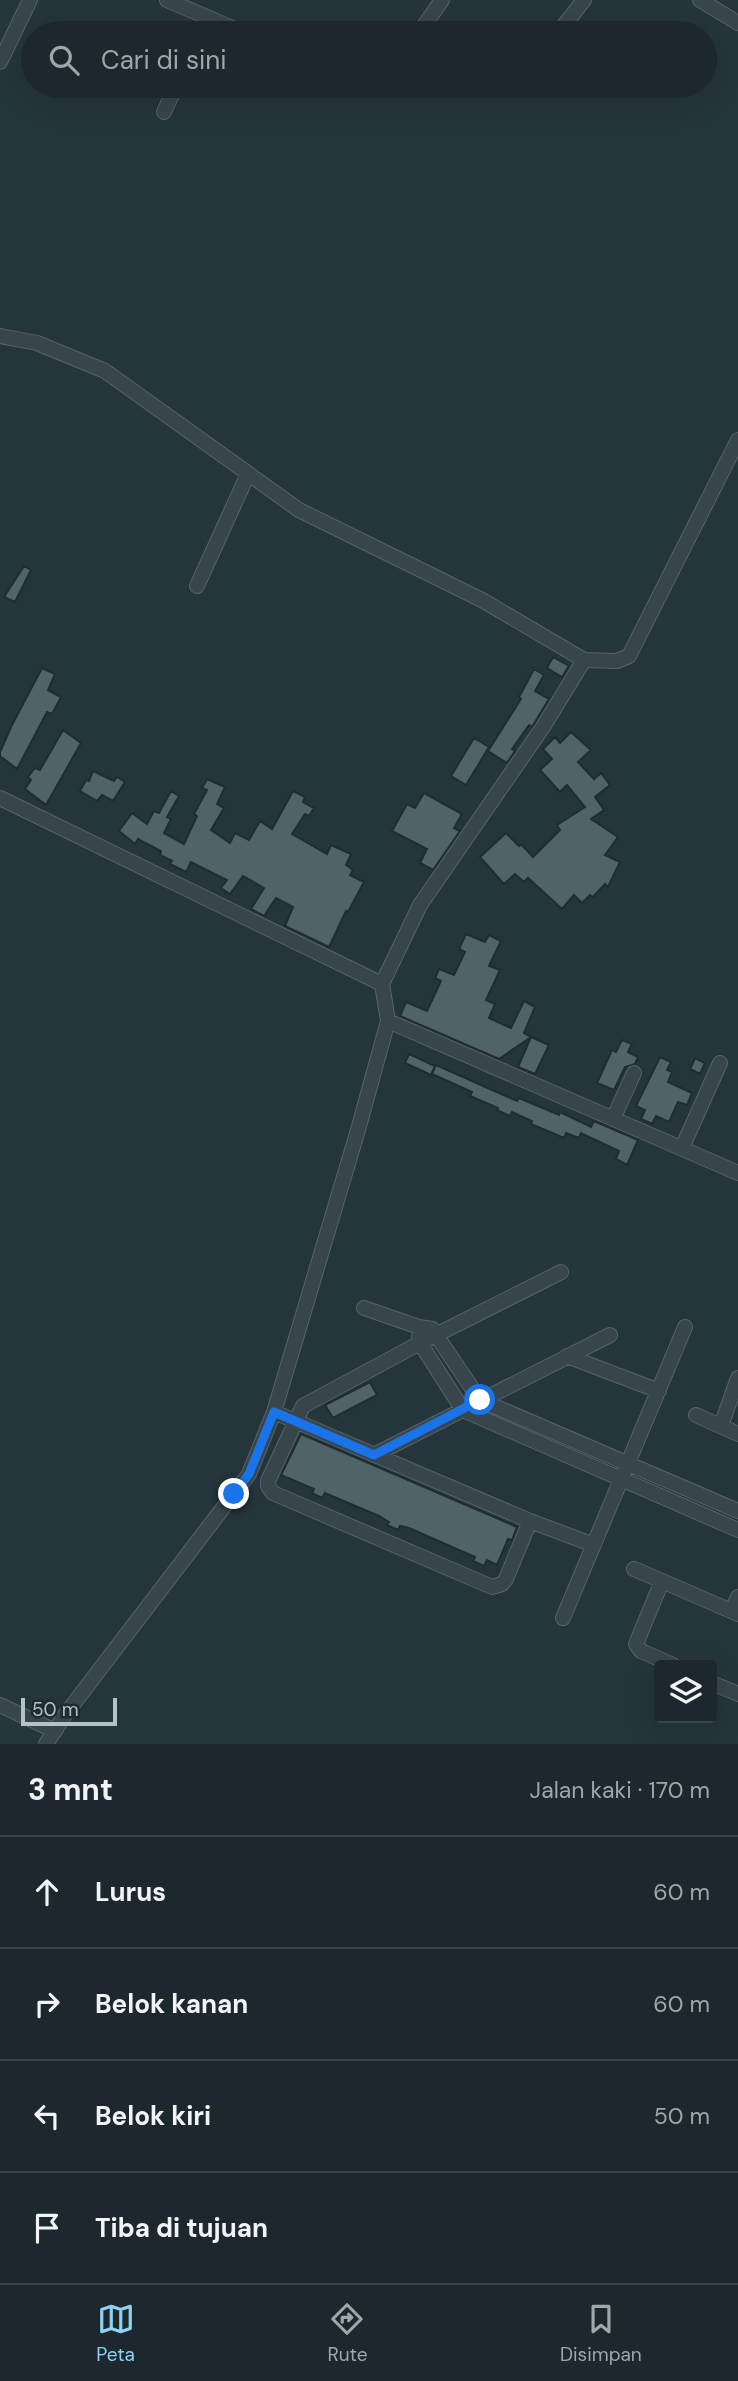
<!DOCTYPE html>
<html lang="id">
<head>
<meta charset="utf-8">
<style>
	body { margin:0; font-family:"DM Sans",sans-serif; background:#293439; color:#f1f3f6 }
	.controls { position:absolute; right:21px; bottom:21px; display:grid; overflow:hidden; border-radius:7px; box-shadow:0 7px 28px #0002 }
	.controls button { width:63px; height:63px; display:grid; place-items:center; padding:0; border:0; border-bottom:2px solid #3a4449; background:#1c282d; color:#f1f3f6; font:35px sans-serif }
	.scale { position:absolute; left:21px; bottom:18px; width:96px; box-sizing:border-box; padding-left:7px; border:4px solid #b4c1c7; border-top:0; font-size:19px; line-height:24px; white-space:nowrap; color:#b4c1c7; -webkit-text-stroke:5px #1e2b31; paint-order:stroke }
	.stop { position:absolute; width:21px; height:21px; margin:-16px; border:5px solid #1a73e8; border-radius:50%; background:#fff }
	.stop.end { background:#1a73e8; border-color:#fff; box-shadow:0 2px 7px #0008 }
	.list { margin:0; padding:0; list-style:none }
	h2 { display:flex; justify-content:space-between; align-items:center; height:91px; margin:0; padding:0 28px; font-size:30px }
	h2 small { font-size:23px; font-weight:400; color:#a0a6aa }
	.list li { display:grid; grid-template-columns:46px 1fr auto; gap:21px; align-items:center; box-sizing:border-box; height:112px; padding:0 28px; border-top:2px solid #3a4449 }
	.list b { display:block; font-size:26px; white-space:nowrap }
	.list em { font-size:23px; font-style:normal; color:#a0a6aa }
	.icon { flex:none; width:38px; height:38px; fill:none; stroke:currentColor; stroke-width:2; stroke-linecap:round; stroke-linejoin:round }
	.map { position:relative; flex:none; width:738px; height:1744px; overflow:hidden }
	.search { position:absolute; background:#1c282d; box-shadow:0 7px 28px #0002; left:21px; right:21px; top:21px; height:77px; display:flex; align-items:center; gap:18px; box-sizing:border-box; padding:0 24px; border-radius:38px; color:#a0a6aa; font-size:26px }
	.sheet { height:539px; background:#1c282d }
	nav { display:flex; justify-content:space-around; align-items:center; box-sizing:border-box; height:98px; border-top:2px solid #3a4449; background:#1c282d; font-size:19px; color:#a0a6aa }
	nav a { display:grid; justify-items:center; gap:4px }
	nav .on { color:#8ed4f2 }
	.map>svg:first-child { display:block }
	.building { fill:#506369; stroke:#1f2d33; stroke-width:2 }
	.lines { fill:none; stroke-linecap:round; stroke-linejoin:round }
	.street-casing { stroke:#56646a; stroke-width:16 }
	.street { stroke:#38464c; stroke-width:14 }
	.route { stroke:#1a73e8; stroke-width:9 }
</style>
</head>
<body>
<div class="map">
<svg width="738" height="1744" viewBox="0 0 738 1744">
	<rect width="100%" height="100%" fill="#25353c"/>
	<path class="building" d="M 24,566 L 31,570 L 15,602 L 4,597 Z
		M 553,657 L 569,666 L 562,677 L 547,668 Z
		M 42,668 L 55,674 L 48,690 L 61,697 L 52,714 L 47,712 L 17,769 L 0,756 L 0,752 L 12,725 Z
		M 534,669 L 544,675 L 535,691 L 549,699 L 532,727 L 529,725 L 512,749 L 515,751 L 507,763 L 488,751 L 521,699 L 519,697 Z
		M 63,730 L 81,743 L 46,805 L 25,789 L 31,780 L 28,777 L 35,768 L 40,770 Z
		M 571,732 L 591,750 L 578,762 L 594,779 L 601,773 L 610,785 L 595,797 L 604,810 L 591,819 L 618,837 L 605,855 L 620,862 L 608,887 L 605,884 L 593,897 L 590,895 L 582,903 L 574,895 L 562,909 L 528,878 L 524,882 L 515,874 L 504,884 L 480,857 L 506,833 L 519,846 L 521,844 L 533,857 L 560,830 L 557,825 L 585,807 L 567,785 L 560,792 L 540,770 L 552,759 L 543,749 L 555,737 L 560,743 Z
		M 474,738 L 489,747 L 466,785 L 451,776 Z
		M 93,771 L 114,781 L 117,777 L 125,782 L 113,801 L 102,795 L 97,801 L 80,791 L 86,780 L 89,781 Z
		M 207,779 L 225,787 L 217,804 L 224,808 L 211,830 L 230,843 L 235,833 L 249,840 L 260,821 L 272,829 L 293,791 L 305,797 L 303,802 L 314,808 L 309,816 L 305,814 L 292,834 L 327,854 L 331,845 L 351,854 L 346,865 L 353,870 L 350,875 L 364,882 L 348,912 L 346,911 L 329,947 L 285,926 L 293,907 L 276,898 L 264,916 L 251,909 L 264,888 L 243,876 L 230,894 L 221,888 L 227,880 L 191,862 L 186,872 L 170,864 L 172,861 L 160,855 L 161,851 L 138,839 L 135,844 L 119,831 L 132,813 L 147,824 L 154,811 L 159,813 L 171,791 L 179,796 L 167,817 L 171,819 L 164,833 L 184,844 L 197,816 L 194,814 L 207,790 L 202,788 Z
		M 424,793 L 462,814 L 454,828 L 460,831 L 433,870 L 420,863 L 427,849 L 392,831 L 407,804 L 415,808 Z
		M 466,934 L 485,942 L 489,935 L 501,941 L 489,966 L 500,970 L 486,1000 L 495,1004 L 489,1018 L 511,1028 L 524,1001 L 535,1007 L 524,1033 L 531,1037 L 499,1059 L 400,1016 L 406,1002 L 427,1011 L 441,981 L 435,978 L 439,969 L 454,975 L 465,952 L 459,949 Z
		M 531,1037 L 549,1045 L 535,1074 L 518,1067 Z
		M 622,1040 L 632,1044 L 628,1052 L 638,1057 L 635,1064 L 625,1067 L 614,1090 L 597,1083 L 612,1050 L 616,1052 Z
		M 409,1054 L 435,1066 L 431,1075 L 405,1063 Z
		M 660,1057 L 671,1062 L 667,1070 L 672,1072 L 668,1082 L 692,1093 L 687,1105 L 678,1102 L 669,1122 L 656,1116 L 652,1124 L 641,1119 L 645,1110 L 636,1106 Z
		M 695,1058 L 705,1063 L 700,1074 L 690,1069 Z
		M 436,1065 L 517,1101 L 519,1098 L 559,1115 L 560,1112 L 591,1127 L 594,1121 L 638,1140 L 627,1165 L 616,1159 L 619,1151 L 581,1133 L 579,1138 L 566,1133 L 564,1138 L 531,1124 L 532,1121 L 512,1112 L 510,1116 L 497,1110 L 498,1108 L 470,1096 L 472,1092 L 432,1074 Z
		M 370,1382 L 377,1395 L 333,1418 L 325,1405 Z
		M 301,1434 L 517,1527 L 512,1540 L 508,1539 L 497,1565 L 487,1560 L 484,1566 L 473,1561 L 475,1557 L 409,1528 L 400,1526 L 398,1530 L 387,1525 L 389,1522 L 379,1516 L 325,1493 L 322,1498 L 312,1493 L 314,1489 L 281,1475 Z"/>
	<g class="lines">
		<defs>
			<path id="street" d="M 167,0 L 244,33
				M 700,0 L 738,23
				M 202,33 L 209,19
				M 419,33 L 442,0
				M 558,33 L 584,0
				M 0,62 L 30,0
				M 491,86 L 509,88 L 512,86
				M 164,112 L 176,86
				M 0,336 L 37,343 L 105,371 L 299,510 L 482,600 L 584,660
				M 197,586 L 248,474
				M 0,798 L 382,984
				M 388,1021 L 738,1173
				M 613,1119 L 634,1073
				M 682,1148 L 720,1063
				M 364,1308 L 419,1327 L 432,1329 L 480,1400 L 738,1511
				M 419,1336 L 420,1343 L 463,1410 L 738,1530
				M 567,1356 L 659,1391
				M 274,1412 L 530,1521 L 594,1545
				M 696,1415 L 738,1434
				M 721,1426 L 738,1378
				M 374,1455 L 610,1335
				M 530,1521 L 506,1579 L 502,1584 L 492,1587 L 273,1493 L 268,1486 L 268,1481 L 303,1406 L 420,1343 L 561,1272
				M 634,1569 L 662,1581
				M 732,1611 L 738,1597
				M 563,1618 L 685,1327
				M 673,1665 L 641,1651 L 636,1644 L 662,1581 L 738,1614
				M 712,1683 L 738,1694
				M 0,1705 L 55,1731
				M 46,1744 L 65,1715 L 249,1474 L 274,1412 L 358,1130 L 388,1021 L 382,984 L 420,905 L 543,727 L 584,660 L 617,661 L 629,656 L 738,440"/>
		</defs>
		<use href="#street" class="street-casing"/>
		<use href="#street" class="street"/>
	</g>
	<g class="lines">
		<path class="route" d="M 234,1494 L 249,1474 L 274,1412 L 374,1455 L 480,1400"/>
	</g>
</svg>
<div class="controls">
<button><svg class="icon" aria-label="layers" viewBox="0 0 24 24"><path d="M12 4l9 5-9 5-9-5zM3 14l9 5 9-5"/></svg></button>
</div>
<div class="scale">50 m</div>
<div class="stop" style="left:480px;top:1400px"></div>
<div class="stop end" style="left:234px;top:1494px"></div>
<div class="search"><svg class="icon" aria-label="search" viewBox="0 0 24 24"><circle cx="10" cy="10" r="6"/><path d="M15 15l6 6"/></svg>Cari di sini</div>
</div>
<section class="sheet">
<h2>3 mnt<small>Jalan kaki · 170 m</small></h2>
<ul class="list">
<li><svg class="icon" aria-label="ahead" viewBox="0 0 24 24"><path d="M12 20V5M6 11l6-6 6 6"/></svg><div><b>Lurus</b></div><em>60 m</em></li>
<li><svg class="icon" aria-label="right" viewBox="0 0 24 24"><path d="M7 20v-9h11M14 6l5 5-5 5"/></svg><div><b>Belok kanan</b></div><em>60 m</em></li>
<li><svg class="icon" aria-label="left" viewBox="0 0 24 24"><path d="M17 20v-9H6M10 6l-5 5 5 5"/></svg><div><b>Belok kiri</b></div><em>50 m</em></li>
<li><svg class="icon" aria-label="arrive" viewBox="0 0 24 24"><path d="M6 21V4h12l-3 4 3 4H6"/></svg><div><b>Tiba di tujuan</b></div></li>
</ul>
</section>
<nav>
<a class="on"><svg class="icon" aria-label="map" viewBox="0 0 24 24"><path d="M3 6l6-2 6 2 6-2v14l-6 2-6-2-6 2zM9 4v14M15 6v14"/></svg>Peta</a>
<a><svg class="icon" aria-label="directions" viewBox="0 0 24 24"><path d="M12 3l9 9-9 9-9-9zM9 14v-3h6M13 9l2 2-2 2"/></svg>Rute</a>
<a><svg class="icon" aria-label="saved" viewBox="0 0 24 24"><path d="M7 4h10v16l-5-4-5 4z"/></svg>Disimpan</a>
</nav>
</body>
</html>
